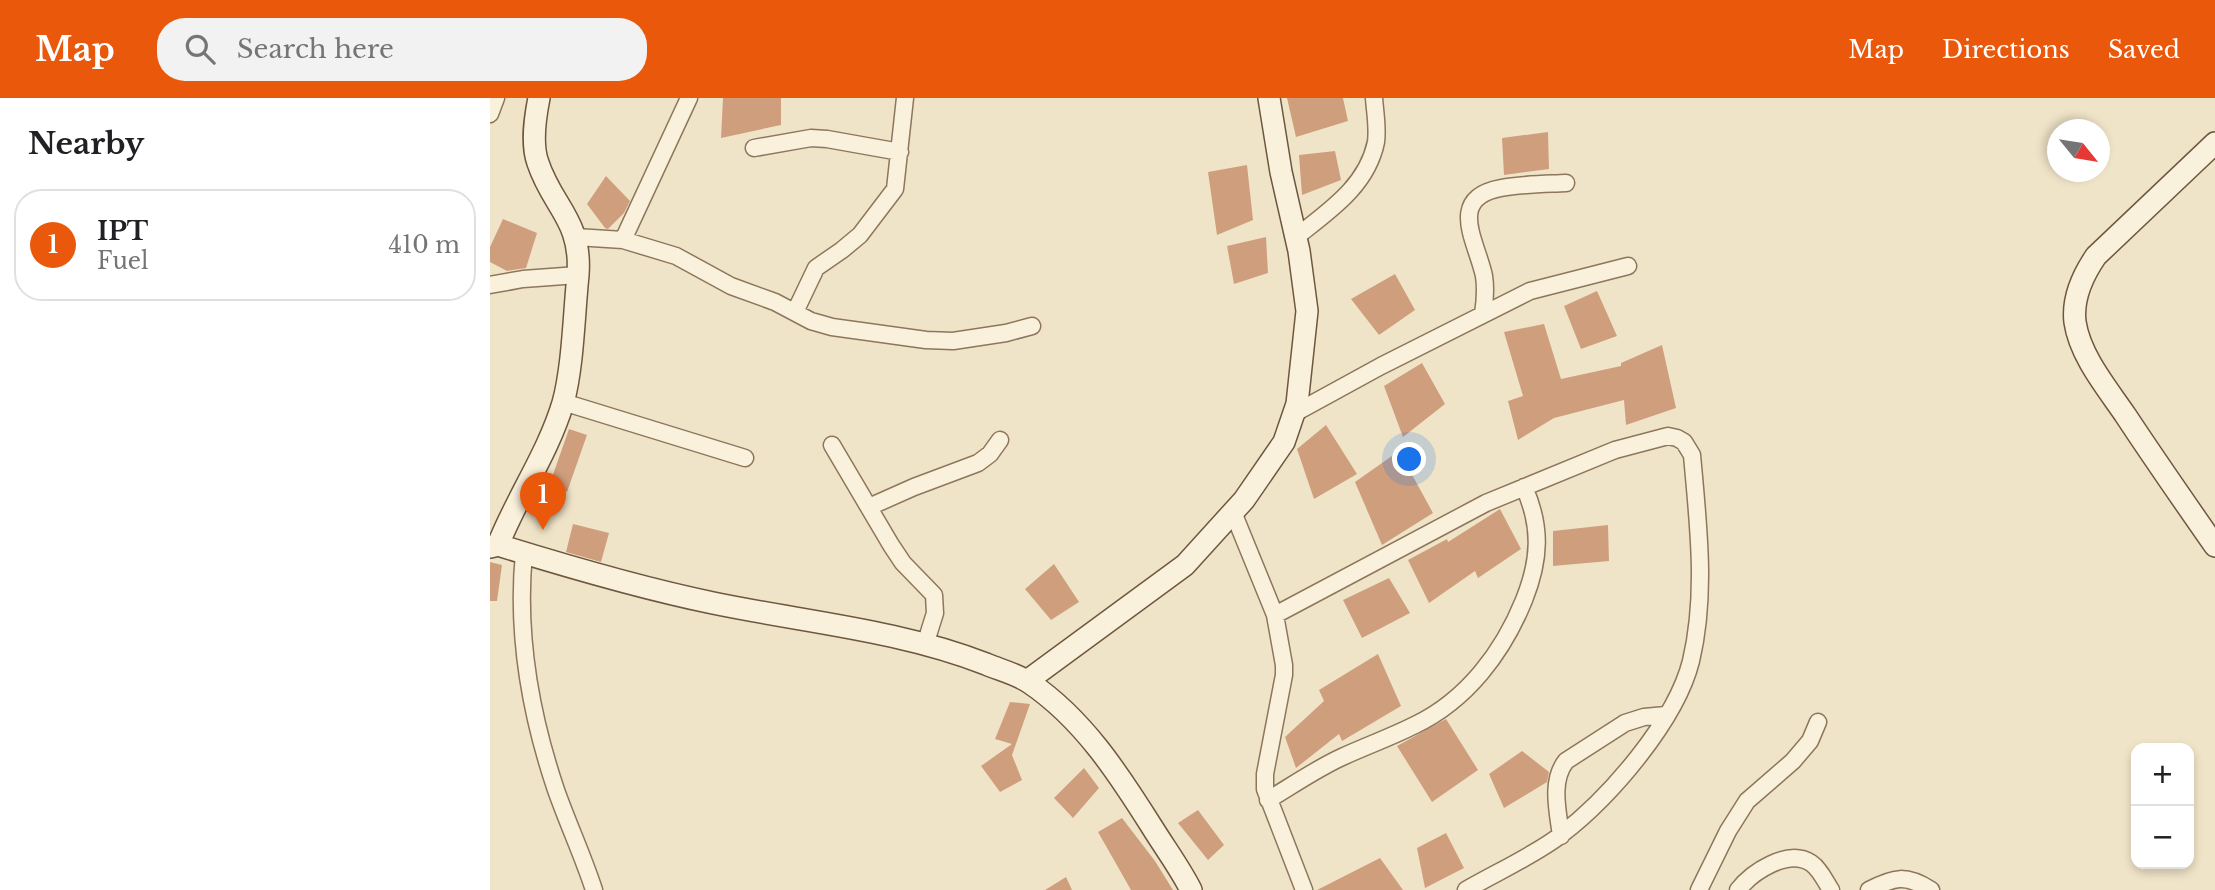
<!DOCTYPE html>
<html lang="en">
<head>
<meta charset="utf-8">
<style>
	body { margin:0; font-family:"Libre Baskerville",serif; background:#f2f2f2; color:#202124 }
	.controls { position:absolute; right:21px; bottom:21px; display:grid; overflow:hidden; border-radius:14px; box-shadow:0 4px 10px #0003 }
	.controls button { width:63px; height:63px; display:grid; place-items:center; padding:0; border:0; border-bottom:2px solid #e0e0e0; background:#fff; color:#202124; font:35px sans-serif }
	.compass { position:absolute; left:1557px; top:21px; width:63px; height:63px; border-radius:50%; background:#fff; box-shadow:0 4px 10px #0003; rotate:120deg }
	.you { position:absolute; left:920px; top:362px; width:24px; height:24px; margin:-18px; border:5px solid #fff; border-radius:50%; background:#1a73e8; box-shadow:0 0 0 10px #1a73e833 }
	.badge { display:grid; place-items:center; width:46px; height:46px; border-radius:50%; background:#ea580c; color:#fff; font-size:23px; font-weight:700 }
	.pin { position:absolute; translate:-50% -58px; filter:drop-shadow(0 2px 4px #0008) }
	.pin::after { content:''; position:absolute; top:37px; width:24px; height:21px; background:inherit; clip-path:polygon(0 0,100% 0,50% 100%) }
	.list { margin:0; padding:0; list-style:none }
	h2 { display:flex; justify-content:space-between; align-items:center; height:91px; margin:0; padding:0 28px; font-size:30px }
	h2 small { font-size:23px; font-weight:400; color:#757577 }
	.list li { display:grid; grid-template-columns:46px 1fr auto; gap:21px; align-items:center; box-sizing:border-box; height:112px; margin:0 14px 14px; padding:0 14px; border:2px solid #e0e0e0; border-radius:28px }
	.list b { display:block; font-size:26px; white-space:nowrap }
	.list p { margin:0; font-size:23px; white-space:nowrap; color:#757577 }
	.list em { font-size:23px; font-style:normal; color:#757577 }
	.icon { flex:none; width:38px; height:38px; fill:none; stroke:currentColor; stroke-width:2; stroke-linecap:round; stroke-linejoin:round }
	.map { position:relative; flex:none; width:1725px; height:792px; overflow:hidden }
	header { display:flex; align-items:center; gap:42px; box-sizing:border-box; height:98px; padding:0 35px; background:#ea580c; color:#fff }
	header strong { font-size:33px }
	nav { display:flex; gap:38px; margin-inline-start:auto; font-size:24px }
	.search { width:490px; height:63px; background:#f2f2f2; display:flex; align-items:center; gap:18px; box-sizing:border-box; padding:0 24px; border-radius:28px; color:#757577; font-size:26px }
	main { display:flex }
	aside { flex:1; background:#fff }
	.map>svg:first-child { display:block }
	.building { fill:#cf9f7d }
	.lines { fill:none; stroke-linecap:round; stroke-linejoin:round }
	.street-casing { stroke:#8d765c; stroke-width:19 }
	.secondary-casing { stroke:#6f573f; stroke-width:24 }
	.street { stroke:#faf1dc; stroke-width:16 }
	.secondary { stroke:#faf1dc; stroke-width:21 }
</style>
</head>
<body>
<header>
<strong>Map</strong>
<div class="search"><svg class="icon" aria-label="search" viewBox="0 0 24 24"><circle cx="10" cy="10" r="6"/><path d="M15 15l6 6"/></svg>Search here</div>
<nav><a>Map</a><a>Directions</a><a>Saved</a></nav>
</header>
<main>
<aside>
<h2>Nearby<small></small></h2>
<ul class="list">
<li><span class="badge">1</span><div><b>IPT</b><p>Fuel</p></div><em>410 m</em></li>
</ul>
</aside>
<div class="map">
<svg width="1725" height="792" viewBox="0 0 1725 792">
	<rect width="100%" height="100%" fill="#f0e4c8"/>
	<path class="building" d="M 233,0 L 291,0 L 291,27 L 231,40 Z
		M 797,0 L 853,0 L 858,23 L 806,39 Z
		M 1058,34 L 1059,71 L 1014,77 L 1012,40 Z
		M 845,53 L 851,82 L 812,97 L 809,57 Z
		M 757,67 L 763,122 L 727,137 L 718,74 Z
		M 116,78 L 140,103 L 134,115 L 118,131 L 115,130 L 97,106 Z
		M 13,121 L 47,135 L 36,170 L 17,173 L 0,164 L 0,149 Z
		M 776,139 L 778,175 L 744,186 L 737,148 Z
		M 905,176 L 925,212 L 889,237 L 861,201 Z
		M 1107,193 L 1127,238 L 1091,251 L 1074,208 Z
		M 1054,226 L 1071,281 L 1131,268 L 1131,265 L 1172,247 L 1186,310 L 1136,327 L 1134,302 L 1064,320 L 1028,342 L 1018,303 L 1033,298 L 1014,234 Z
		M 932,265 L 955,306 L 913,339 L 894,288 Z
		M 836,327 L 867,376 L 824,401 L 807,351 Z
		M 79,331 L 97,337 L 77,394 L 59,388 Z
		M 909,353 L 943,415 L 892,447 L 865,384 Z
		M 1010,411 L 1031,451 L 988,480 L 985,473 L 939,505 L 918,462 L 957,441 L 958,444 Z
		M 83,426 L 119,435 L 111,464 L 76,454 Z
		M 1118,427 L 1119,463 L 1063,468 L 1063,433 Z
		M 0,464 L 12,467 L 7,503 L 0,503 Z
		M 564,466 L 589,504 L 561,522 L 535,491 Z
		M 899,480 L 920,515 L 872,540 L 853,502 Z
		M 888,556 L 911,608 L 852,643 L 849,636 L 806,670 L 795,639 L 834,603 L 829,592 Z
		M 520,604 L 540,606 L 522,657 L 532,682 L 510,694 L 491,668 L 522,646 L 505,641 Z
		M 956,621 L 988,672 L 942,704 L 907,648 Z
		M 1032,653 L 1059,674 L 1057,684 L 1014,710 L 999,676 Z
		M 594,670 L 609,690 L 583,720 L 564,700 Z
		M 708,712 L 734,747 L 718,762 L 688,725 Z
		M 632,720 L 665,763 L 683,792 L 641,792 L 608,734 Z
		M 956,735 L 974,770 L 935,790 L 927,750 Z
		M 890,760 L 913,792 L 827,792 Z
		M 576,779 L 582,792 L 555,792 Z"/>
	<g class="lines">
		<defs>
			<path id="street" d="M 0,16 L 6,0
				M 264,50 L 321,40 L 337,41 L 410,54
				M 86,139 L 133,142 L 186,158 L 241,188 L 285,204 L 321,223 L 342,229 L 436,242 L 463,243 L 516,235 L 542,228
				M 806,139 C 839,113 877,88 886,44 C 888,30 885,14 884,0
				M 133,142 L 199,0
				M 0,187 L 33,181 L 88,177
				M 305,214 L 326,170 L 352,152 L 370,137 L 405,91 L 415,0
				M 993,216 C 995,203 996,191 994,178 C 987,144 956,100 1011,90 C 1032,86 1055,86 1076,85
				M 73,304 L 255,360
				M 805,315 L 891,268 L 1040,193 L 1138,168
				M 342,347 L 401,447 L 413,465 L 444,497 L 445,515 L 435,547
				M 379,409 L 424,389 L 488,365 L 500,356 L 510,342
				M 743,414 L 785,517 L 794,567 L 794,577 L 775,676 L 775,691 L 814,792
				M 34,455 C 26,536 40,615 66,692 C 78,726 93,758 104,792
				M 785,517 L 996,405 L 1125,352 L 1178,338 L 1187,340 L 1194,344 L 1202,357 C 1208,425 1217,496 1201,563 C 1186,623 1120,699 1072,736 C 1047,756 1005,775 976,792
				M 778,702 C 803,687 826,671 852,659 C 876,648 901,639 925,627 C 977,602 1013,554 1034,502 C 1050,462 1052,429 1034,389
				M 1071,738 C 1068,714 1060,683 1076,663 L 1135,625 L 1154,619 L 1176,617
				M 1209,792 L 1238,733 L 1257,703 L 1303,663 L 1320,643 L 1328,624
				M 1248,792 C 1262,774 1298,750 1321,765 C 1330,771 1335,783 1341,792
				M 1379,792 C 1404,779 1416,776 1441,792"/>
			<path id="secondary" d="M 1725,45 L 1606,158 C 1593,177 1582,199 1585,224 C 1590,258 1617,290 1636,318 C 1665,362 1695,405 1725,448
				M 8,447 C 27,399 58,355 73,305 C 83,269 84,215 88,177 C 92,122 63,110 48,65 C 41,46 45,20 49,0
				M 0,449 L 8,447 C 79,469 150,490 223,505 C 314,524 409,532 496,566 C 510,572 527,576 540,585 C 593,621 628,675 662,729 C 675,750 690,770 701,792
				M 537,583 L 695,467 L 754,402 L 794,344 L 807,306 L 817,213 L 809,153 L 791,74 L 779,0"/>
		</defs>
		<use href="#street" class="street-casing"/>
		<use href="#secondary" class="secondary-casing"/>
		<use href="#street" class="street"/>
		<use href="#secondary" class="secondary"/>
	</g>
</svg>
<div class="controls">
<button>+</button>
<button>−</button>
</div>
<svg class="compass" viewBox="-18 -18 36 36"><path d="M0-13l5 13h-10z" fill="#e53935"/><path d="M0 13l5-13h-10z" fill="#757577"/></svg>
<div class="you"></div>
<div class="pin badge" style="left:53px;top:432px">1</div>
</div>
</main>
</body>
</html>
